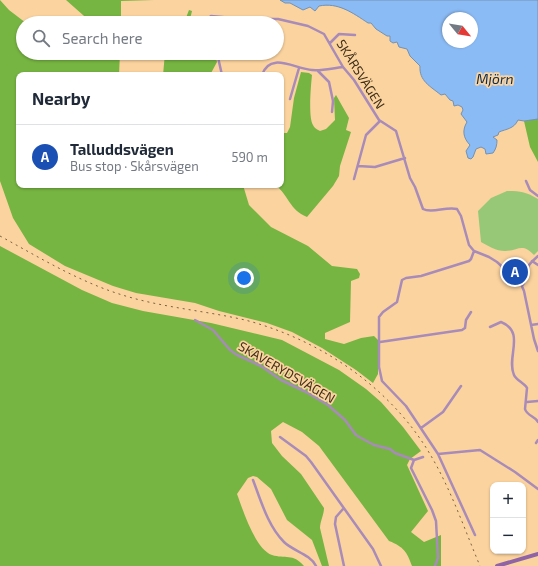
<!DOCTYPE html>
<html lang="en">
<head>
<meta charset="utf-8">
<style>
	body { margin:0; font-family:"Exo 2",sans-serif; background:#f2f2f3; color:#1f2937 }
	.controls { position:absolute; right:12px; bottom:12px; display:grid; overflow:hidden; border-radius:8px; box-shadow:0 1px 3px #0004 }
	.controls button { width:36px; height:36px; display:grid; place-items:center; padding:0; border:0; border-bottom:1px solid #e0e1e3; background:#fff; color:#1f2937; font:20px sans-serif }
	.compass { position:absolute; left:442px; top:12px; width:36px; height:36px; border-radius:50%; background:#fff; box-shadow:0 1px 3px #0004; rotate:120deg }
	.you { position:absolute; left:244px; top:278px; width:14px; height:14px; margin:-10px; border:3px solid #fff; border-radius:50%; background:#1a73e8; box-shadow:0 0 0 6px #1a73e833 }
	.badge { display:grid; place-items:center; width:26px; height:26px; border-radius:50%; background:#0459a7; color:#fff; font-size:13px; font-weight:700 }
	.pin { position:absolute; translate:-50% -50%; border:2px solid #fff; box-shadow:0 1px 4px #0006 }
	.list { margin:0; padding:0; list-style:none }
	h2 { display:flex; justify-content:space-between; align-items:center; height:52px; margin:0; padding:0 16px; font-size:17px }
	h2 small { font-size:13px; font-weight:400; color:#747a83 }
	.list li { display:grid; grid-template-columns:26px 1fr auto; gap:12px; align-items:center; box-sizing:border-box; height:64px; padding:0 16px; border-top:1px solid #e0e1e3 }
	.list b { display:block; font-size:15px; white-space:nowrap }
	.list p { margin:0; font-size:13px; white-space:nowrap; color:#747a83 }
	.list em { font-size:13px; font-style:normal; color:#747a83 }
	.icon { flex:none; width:22px; height:22px; fill:none; stroke:currentColor; stroke-width:2; stroke-linecap:round; stroke-linejoin:round }
	.map { position:relative; flex:none; width:538px; height:566px; overflow:hidden }
	.search { position:absolute; background:#fff; box-shadow:0 1px 3px #0004; left:16px; top:16px; width:268px; height:44px; display:flex; align-items:center; gap:10px; box-sizing:border-box; padding:0 14px; border-radius:22px; color:#747a83; font-size:15px }
	.panel { position:absolute; background:#fff; box-shadow:0 1px 3px #0004; left:16px; top:72px; width:268px; height:116px; border-radius:8px }
	.map>svg:first-child { display:block }
	.green { fill:#97c877 }
	.forest { fill:#76b542 }
	.water { fill:#8bbbf4; stroke:#7491b3; fill-rule:evenodd }
	.lines { fill:none; stroke-linecap:round; stroke-linejoin:round }
	.street { stroke:#a88bb8; stroke-width:2.5 }
	.secondary { stroke:#8f63a5; stroke-width:4 }
	.rail { stroke:#786042; stroke-width:1; stroke-dasharray:2 4; stroke-linecap:butt }
	.labels { text-anchor:middle; stroke-width:3.5; stroke-linejoin:round; paint-order:stroke }
	.street-label { font-size:13px; fill:#3f2f1a; stroke:#fbd39f }
	.water-label { font-size:14px; font-style:italic; fill:#0b2c51; stroke:#fbd39f }
</style>
</head>
<body>
<div class="map">
<svg width="538" height="566" viewBox="0 0 538 566">
	<rect width="100%" height="100%" fill="#fbd39f"/>
	<path class="green" d="M 507,191 C 521,191 526,192 538,199 L 538,251 L 534,255 C 522,242 518,251 505,251 C 496,251 488,246 481,242 L 478,211 L 491,198 Z"/>
	<path class="forest" d="M 0,0 L 9,10 L 26,23 L 23,23 L 23,53 L 120,53 L 119,75 L 19,75 L 19,185 L 243,185 L 249,205 L 271,227 L 308,246 L 332,266 L 357,269 L 360,274 L 359,278 L 351,281 L 350,322 L 325,333 L 325,339 L 344,344 L 361,338 L 374,336 L 378,340 L 378,374 L 373,383 L 356,370 L 322,348 L 292,332 L 267,323 L 219,311 L 195,303 L 136,293 L 113,286 L 65,266 L 29,244 L 13,218 L 0,181 Z
		M 66,0 L 154,0 L 121,1 L 121,23 L 69,23 L 92,23 Z
		M 189,10 L 192,11 L 190,19 L 194,22 L 198,16 L 206,20 L 207,23 L 184,23 Z
		M 165,53 L 215,53 L 217,62 L 210,75 L 163,75 Z
		M 301,72 L 309,73 L 312,75 C 311,85 308,117 313,125 C 314,128 318,130 320,131 L 326,129 L 335,120 L 334,98 L 336,95 L 349,118 L 346,130 L 351,132 L 340,166 L 339,176 L 333,186 L 307,217 C 289,210 289,195 275,185 L 281,185 L 281,133 L 287,133 L 290,127 L 294,98 Z
		M 534,119 L 538,119 L 538,162 L 530,147 L 524,121 Z
		M 0,246 L 82,290 L 112,303 L 143,311 L 211,323 L 282,340 L 339,370 L 366,389 L 381,402 L 403,427 L 421,451 L 410,459 L 407,465 L 428,511 L 411,532 L 424,542 L 441,535 L 441,566 L 412,566 C 407,552 404,547 389,541 L 319,446 L 302,432 L 283,422 L 271,431 L 272,443 L 282,456 L 301,474 L 324,508 C 324,515 320,521 320,528 L 329,566 L 322,566 L 312,540 L 287,520 L 271,489 L 257,477 L 253,476 L 248,478 L 237,494 C 243,510 255,549 272,555 C 285,559 293,553 304,566 L 0,566 Z"/>
	<path class="water" d="M 280,0 L 538,0 L 538,119 L 524,121 L 518,120 C 514,129 506,129 499,132 L 498,135 L 493,137 L 497,140 C 497,145 496,149 493,153 L 486,154 L 485,149 L 481,147 L 476,149 L 473,157 L 471,159 L 468,158 L 466,151 L 470,145 C 463,138 462,130 467,122 L 461,114 L 463,110 L 462,107 L 458,105 L 454,106 L 453,101 L 450,100 L 445,94 L 441,95 C 430,86 419,81 420,66 L 410,56 L 407,49 L 399,47 L 397,42 L 393,43 L 390,41 L 390,36 L 387,36 L 376,29 L 371,23 L 368,23 C 353,13 338,2 319,6 L 315,11 L 310,7 L 303,10 L 290,3 L 285,3 ZM 448,18 L 472,18 L 472,42 L 448,42 Z"/>
	<g class="lines">
		<path class="street" d="M 209,23 L 209,18 L 211,16 L 244,19 L 278,19 L 308,26 L 324,34 L 343,67 L 354,80 L 379,120 L 396,131 L 410,178 L 415,187 L 423,209 C 432,214 446,206 457,209 L 461,216 L 469,245 L 474,251 L 489,257 L 497,262 L 521,284 L 524,291 L 534,339 L 538,351
			M 330,43 L 339,34 L 355,35
			M 217,53 L 222,75
			M 318,71 L 329,82 L 333,101 L 332,112
			M 262,75 C 270,51 295,69 312,70 C 322,71 333,68 343,67
			M 290,99 L 299,68
			M 358,166 L 375,167 L 405,158
			M 354,179 L 366,135 L 380,121
			M 526,181 L 530,190 L 538,196
			M 474,251 L 471,259 L 469,261 L 421,276 L 406,278 L 402,280 L 397,302 L 383,312 L 379,317 L 379,367 L 382,381 L 406,406 L 438,454 L 480,450 L 515,472 L 538,489
			M 532,261 L 538,265
			M 522,286 C 527,280 526,275 527,269 C 528,264 534,260 538,256
			M 195,320 L 213,330 L 230,350 L 237,355 L 261,366 L 281,380 L 306,392 L 328,405 L 345,420 L 356,435 L 361,438 L 374,445 L 390,449 L 395,453 L 414,460
			M 531,325 L 538,324
			M 490,327 L 501,322 C 526,332 506,357 514,375 C 516,380 524,383 527,388 L 525,409 C 527,416 535,416 538,422
			M 380,342 L 462,330 L 465,328 L 466,320 L 471,312
			M 527,402 L 538,401
			M 421,428 L 443,412 L 461,386
			M 280,437 L 306,456 L 311,462 L 373,549 L 381,566
			M 536,443 L 538,440
			M 438,454 L 475,535
			M 423,457 L 414,460 L 411,468 L 432,510 L 436,521 L 438,558 L 435,566
			M 253,480 C 261,501 268,526 284,542 C 293,551 310,554 316,566
			M 343,509 L 336,517 L 335,524 L 344,566"/>
		<path class="secondary" d="M 497,566 L 538,554"/>
		<path class="rail" d="M 0,236 C 42,259 83,284 129,297 C 167,308 206,311 245,320 C 314,338 380,380 421,440 C 447,478 462,523 480,566"/>
	</g>
	<g class="labels">
		<g class="street-label">
			<text transform="translate(361 74) rotate(58)" y="5">SKÅRSVÄGEN</text>
			<text transform="translate(287 372) rotate(30)" y="5">SKAVERYDSVÄGEN</text>
		</g>
		<g class="water-label">
			<text x="495" y="84">Mjörn</text>
		</g>
	</g>
</svg>
<div class="controls">
<button>+</button>
<button>−</button>
</div>
<svg class="compass" viewBox="-18 -18 36 36"><path d="M0-13l5 13h-10z" fill="#e53935"/><path d="M0 13l5-13h-10z" fill="#747a83"/></svg>
<div class="you"></div>
<div class="pin badge" style="left:515px;top:272px;background:#1a4fb4">A</div>
<div class="search"><svg class="icon" aria-label="search" viewBox="0 0 24 24"><circle cx="10" cy="10" r="6"/><path d="M15 15l6 6"/></svg>Search here</div>
<section class="panel">
<h2>Nearby<small></small></h2>
<ul class="list">
<li><span class="badge" style="background:#1a4fb4">A</span><div><b>Talluddsvägen</b><p>Bus stop · Skårsvägen</p></div><em>590 m</em></li>
</ul>
</section>
</div>
</body>
</html>
